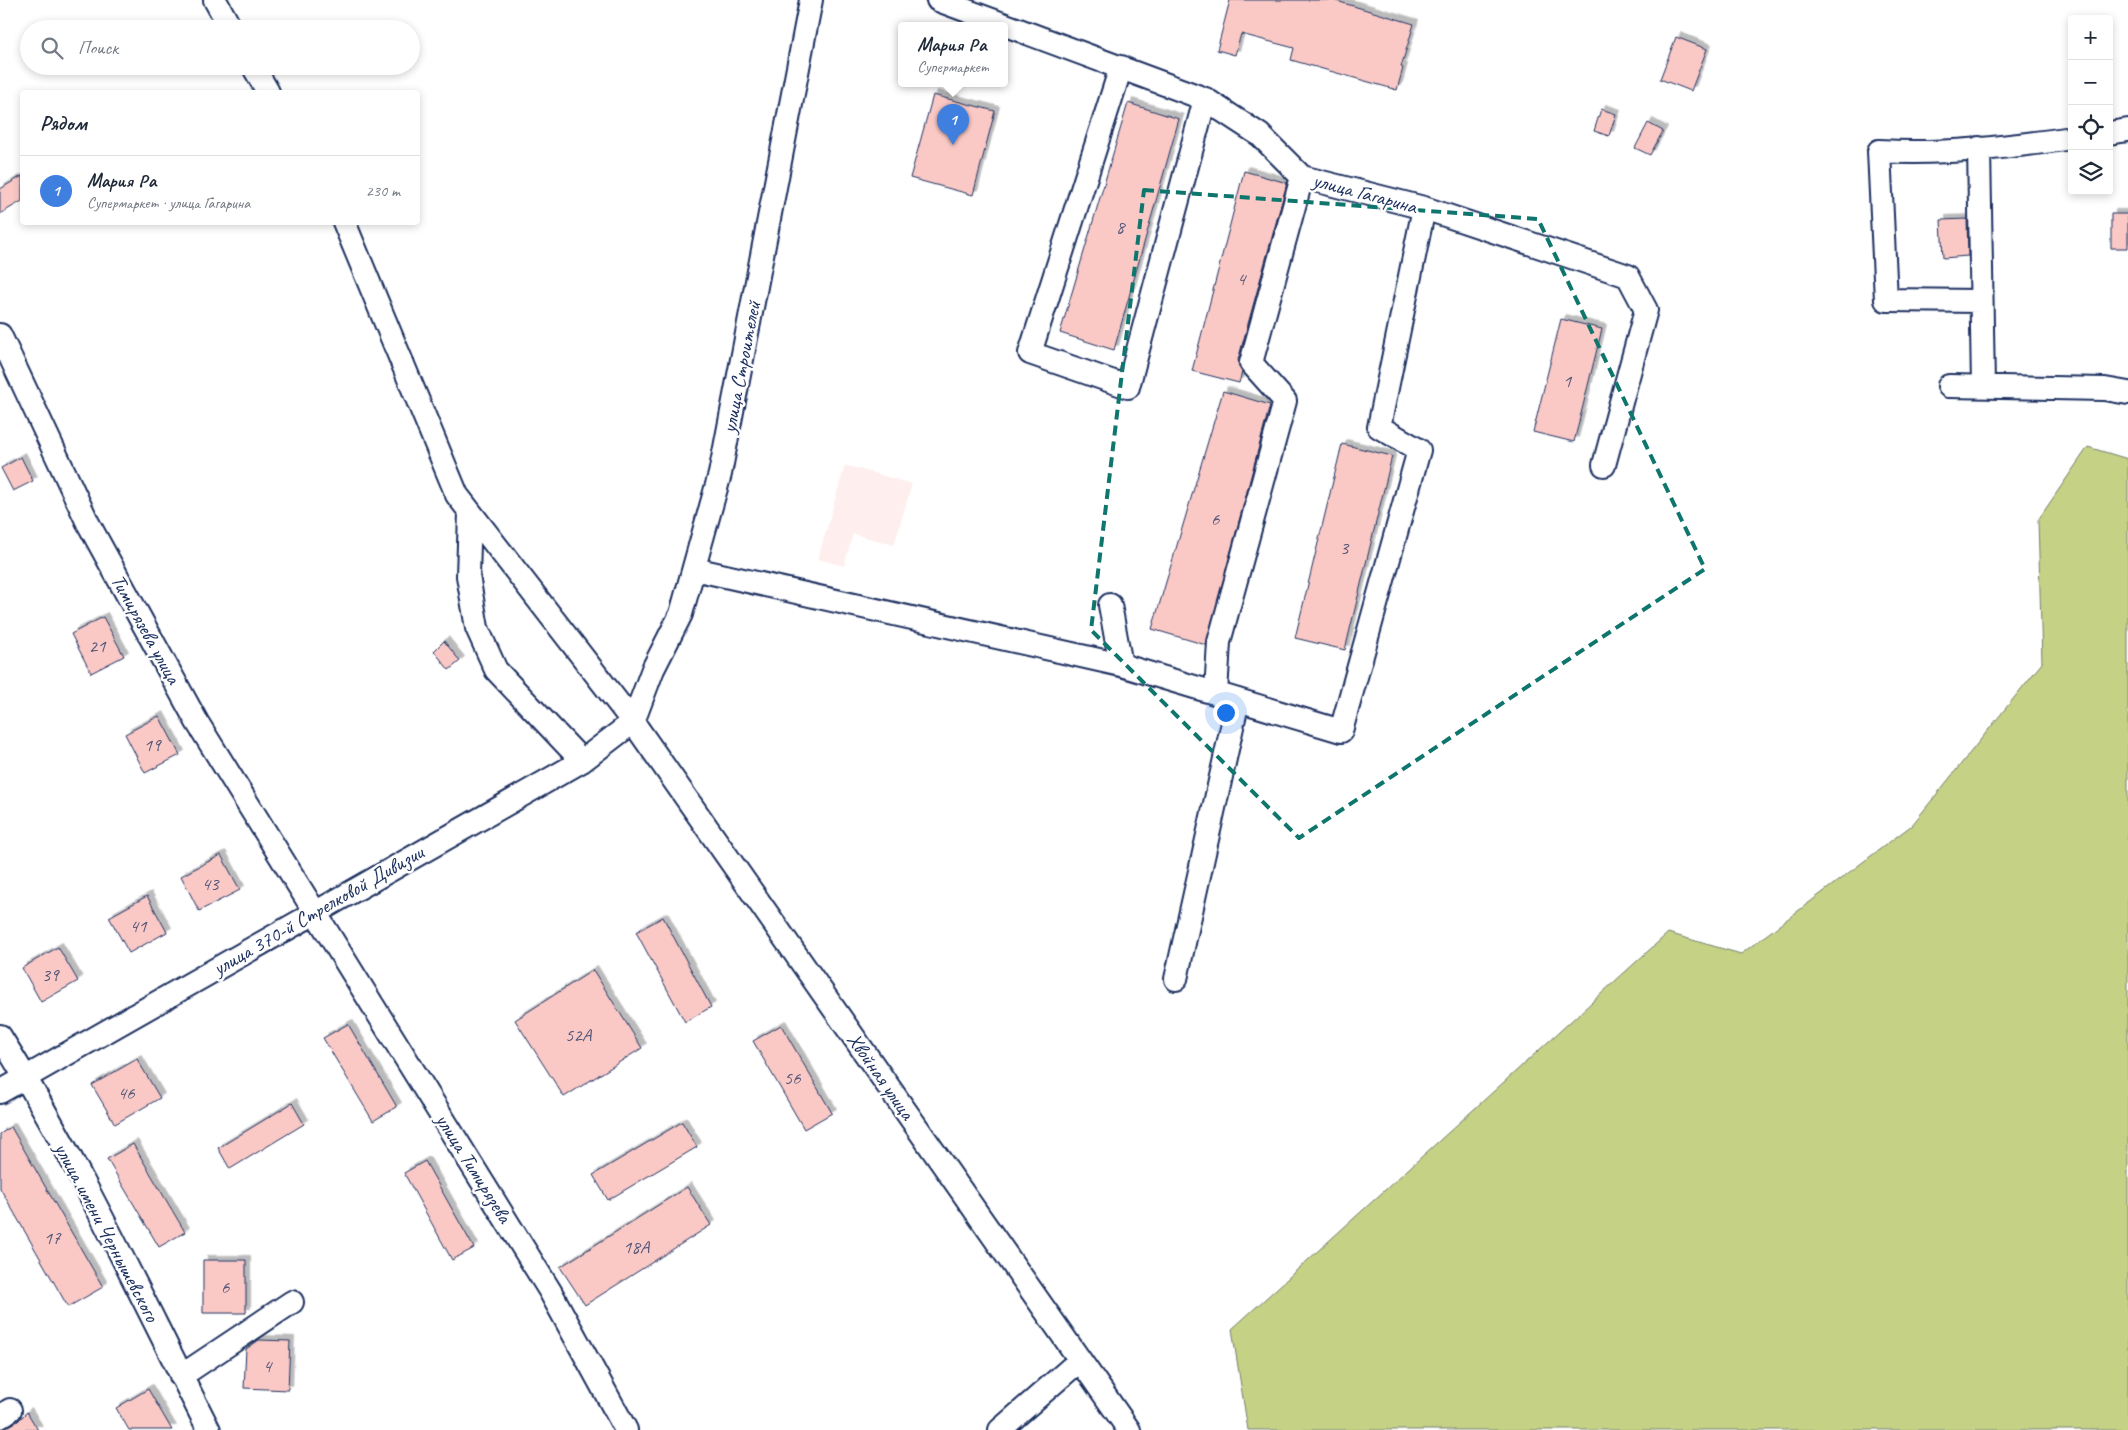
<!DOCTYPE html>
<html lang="ru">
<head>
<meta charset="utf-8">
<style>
	body { margin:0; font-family:Caveat,sans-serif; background:#f2f2f3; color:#1f2937 }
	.controls { position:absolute; right:15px; top:15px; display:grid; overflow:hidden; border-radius:5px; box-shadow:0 2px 8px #0003 }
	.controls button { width:45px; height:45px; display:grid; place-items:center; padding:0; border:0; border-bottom:1px solid #e0e1e3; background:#fff; color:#1f2937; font:25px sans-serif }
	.you { position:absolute; left:1225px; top:712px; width:18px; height:18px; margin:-12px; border:4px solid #fff; border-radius:50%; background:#1a73e8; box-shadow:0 0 0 8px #1a73e833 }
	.badge { display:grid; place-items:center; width:32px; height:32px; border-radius:50%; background:#0b8043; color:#fff; font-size:16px; font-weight:700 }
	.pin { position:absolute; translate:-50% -41px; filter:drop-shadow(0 1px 2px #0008) }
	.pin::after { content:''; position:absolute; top:26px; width:18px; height:15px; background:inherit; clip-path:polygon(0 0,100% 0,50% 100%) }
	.popup { position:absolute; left:898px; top:22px; width:110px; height:65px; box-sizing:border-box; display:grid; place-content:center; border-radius:5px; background:#fff; filter:drop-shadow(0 1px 4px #0005); font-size:16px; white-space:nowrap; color:#747a83 }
	.popup b { font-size:19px; color:#1f2937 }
	.popup::after { content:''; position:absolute; left:50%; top:100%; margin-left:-10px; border:10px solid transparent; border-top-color:#fff }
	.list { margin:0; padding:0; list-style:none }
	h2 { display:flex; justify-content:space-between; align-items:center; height:65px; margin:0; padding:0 20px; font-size:21px }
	h2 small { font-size:16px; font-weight:400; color:#747a83 }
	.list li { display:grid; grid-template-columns:32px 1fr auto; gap:15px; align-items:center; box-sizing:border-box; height:70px; padding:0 20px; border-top:1px solid #e0e1e3 }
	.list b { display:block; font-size:19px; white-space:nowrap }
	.list p { margin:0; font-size:16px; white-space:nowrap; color:#747a83 }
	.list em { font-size:16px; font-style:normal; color:#747a83 }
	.icon { flex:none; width:28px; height:28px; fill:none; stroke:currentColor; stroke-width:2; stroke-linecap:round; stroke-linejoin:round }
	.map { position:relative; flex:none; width:2128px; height:1430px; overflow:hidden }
	.search { position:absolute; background:#fff; box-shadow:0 2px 8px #0003; left:20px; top:20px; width:400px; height:55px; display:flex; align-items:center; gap:12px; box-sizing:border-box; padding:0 18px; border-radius:28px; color:#747a83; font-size:19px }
	.panel { position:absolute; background:#fff; box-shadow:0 2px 8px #0003; left:20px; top:90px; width:400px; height:135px; border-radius:5px }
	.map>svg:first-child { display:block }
	.built { fill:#feefee }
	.green { fill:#c5d184; stroke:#708071 }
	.building { fill:#fac9c6; stroke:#1b2f5e; filter:url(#shadow) }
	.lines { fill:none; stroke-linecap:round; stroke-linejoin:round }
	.minor-casing { stroke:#1b2f5e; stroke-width:26 }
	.minor { stroke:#fff; stroke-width:22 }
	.marked { fill:none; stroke:#0f766e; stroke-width:4; stroke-dasharray:10 6; stroke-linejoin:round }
	.labels { text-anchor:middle; stroke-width:5; stroke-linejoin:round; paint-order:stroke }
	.number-label { font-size:19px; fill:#535678 }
	.street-label { font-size:21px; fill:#1b2f5e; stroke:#fff }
</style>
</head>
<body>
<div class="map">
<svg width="2128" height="1430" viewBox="0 0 2128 1430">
	<defs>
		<filter id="shadow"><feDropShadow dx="4.5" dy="-4.5" stdDeviation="0" flood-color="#0004"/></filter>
	</defs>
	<rect width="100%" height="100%" fill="#fff"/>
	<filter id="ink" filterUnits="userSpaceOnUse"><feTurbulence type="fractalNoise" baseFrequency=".02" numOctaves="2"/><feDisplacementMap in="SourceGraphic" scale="10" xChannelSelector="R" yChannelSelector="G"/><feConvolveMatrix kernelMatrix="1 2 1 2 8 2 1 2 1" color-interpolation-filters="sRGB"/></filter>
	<g filter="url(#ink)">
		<path class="built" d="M 845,465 L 912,484 L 894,545 L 853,534 L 844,566 L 818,559 Z"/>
		<path class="green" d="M 2088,447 L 2128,459 L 2128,1430 L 1248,1430 L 1232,1329 L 1668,933 L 1741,954 L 1912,825 L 2042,663 L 2038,520 Z"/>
		<path class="building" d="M 1230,0 L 1333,0 L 1414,24 L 1401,67 L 1403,68 L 1397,90 L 1291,60 L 1294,48 L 1241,34 L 1235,55 L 1217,50 Z
			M 1676,37 L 1707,49 L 1691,91 L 1660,79 Z
			M 933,95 L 995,111 L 973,195 L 910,178 Z
			M 1128,103 L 1179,119 L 1114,350 L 1060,333 Z
			M 1601,109 L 1616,114 L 1609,136 L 1594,131 Z
			M 1648,123 L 1663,131 L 1650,155 L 1635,148 Z
			M 1244,171 L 1287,183 L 1238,360 L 1242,372 L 1239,383 L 1192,371 Z
			M 22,176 L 22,201 L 0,214 L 0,189 Z
			M 2111,214 L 2128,214 L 2128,248 L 2111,248 Z
			M 1967,219 L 1968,256 L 1943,258 L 1941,220 Z
			M 1561,319 L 1602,329 L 1574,442 L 1533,432 Z
			M 1223,391 L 1270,405 L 1206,645 L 1152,629 Z
			M 1342,444 L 1392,456 L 1345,650 L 1295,638 Z
			M 21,457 L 33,481 L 13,491 L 1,468 Z
			M 103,617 L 124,656 L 91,673 L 71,634 Z
			M 444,641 L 460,661 L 449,670 L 434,651 Z
			M 159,716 L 180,755 L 145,773 L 125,734 Z
			M 221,855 L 240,890 L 199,911 L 181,876 Z
			M 147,896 L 167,932 L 129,953 L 109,917 Z
			M 663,917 L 711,1007 L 685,1022 L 636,932 Z
			M 58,947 L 78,981 L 41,1002 L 22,968 Z
			M 593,970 L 642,1048 L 564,1097 L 515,1020 Z
			M 348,1024 L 397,1107 L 373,1121 L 323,1038 Z
			M 781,1025 L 832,1113 L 804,1129 L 753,1041 Z
			M 137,1059 L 160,1098 L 115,1124 L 92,1085 Z
			M 292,1103 L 304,1124 L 230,1169 L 218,1148 Z
			M 682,1122 L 697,1147 L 608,1200 L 593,1175 Z
			M 11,1127 L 103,1287 L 68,1307 L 0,1188 L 0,1134 Z
			M 133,1144 L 185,1232 L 159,1247 L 107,1159 Z
			M 425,1161 L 474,1248 L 452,1260 L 404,1173 Z
			M 687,1187 L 711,1225 L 585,1305 L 560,1267 Z
			M 203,1260 L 246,1260 L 246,1313 L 203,1313 Z
			M 259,1340 L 290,1341 L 288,1390 L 244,1388 L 246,1349 Z
			M 148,1389 L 172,1430 L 129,1430 L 116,1408 Z
			M 27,1412 L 38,1430 L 1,1430 L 18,1421 Z"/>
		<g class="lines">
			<defs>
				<path id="minor" d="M 215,0 L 231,29
					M 938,0 L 1205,99 L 1260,135 L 1302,177 L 1424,208 L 1628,276 L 1646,310 L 1604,465
					M 253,66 L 268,92
					M 1121,67 L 1030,353 L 1128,387 L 1205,99
					M 2109,133 L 2128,130
					M 1979,148 L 1983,386
					M 344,222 L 457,495 L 633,722 L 1129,1430
					M 1981,301 L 1886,300 L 1879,151 C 1943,155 2008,147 2072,138
					M 0,335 L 88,523 L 197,722 L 550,1291 L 626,1430
					M 1949,386 L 2105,389 L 2128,393
					M 470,512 L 468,576 L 477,628 L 496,670 L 582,761
					M 694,569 L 1121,665
					M 1110,605 L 1121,665 L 1341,731 L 1419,450 L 1379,427 L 1424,208
					M 1216,693 L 1219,642 L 1285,401 L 1251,363 L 1302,177
					M 633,722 L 653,669 L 681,614 L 720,474 L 811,0
					M 1176,979 L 1238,700
					M 0,1036 C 78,1160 142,1299 209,1430
					M 0,1092 L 582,761 L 633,722
					M 181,1376 L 292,1302
					M 0,1417 L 10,1410
					M 1000,1430 L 1080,1360"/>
			</defs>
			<use href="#minor" class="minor-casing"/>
			<use href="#minor" class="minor"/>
		</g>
	</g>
	<path class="marked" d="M 1144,190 L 1538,219 L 1705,569 L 1299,838 L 1091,630 Z"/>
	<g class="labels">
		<g class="number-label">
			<text x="1120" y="233">8</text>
			<text x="1241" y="285">4</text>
			<text x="1567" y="387">1</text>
			<text x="1215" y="525">6</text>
			<text x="1344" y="554">3</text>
			<text x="97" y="652">21</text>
			<text x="152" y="751">19</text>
			<text x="210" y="890">43</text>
			<text x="138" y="932">41</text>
			<text x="50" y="981">39</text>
			<text x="578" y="1041">52А</text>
			<text x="792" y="1084">56</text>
			<text x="126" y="1099">46</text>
			<text x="52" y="1244">17</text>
			<text x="636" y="1253">18А</text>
			<text x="225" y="1293">6</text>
			<text x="267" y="1372">4</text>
		</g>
		<g class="street-label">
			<text transform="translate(1365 193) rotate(15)" y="7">улица Гагарина</text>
			<text transform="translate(741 367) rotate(-79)" y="7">улица Строителей</text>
			<text transform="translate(146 629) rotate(61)" y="7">Тимирязева улица</text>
			<text transform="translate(318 910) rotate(-30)" y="7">улица 370-й Стрелковой Дивизии</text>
			<text transform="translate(881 1076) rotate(55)" y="7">Хвойная улица</text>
			<text transform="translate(474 1168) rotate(58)" y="7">улица Тимирязева</text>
			<text transform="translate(107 1232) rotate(62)" y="7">улица имени Чернышевского</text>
		</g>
	</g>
</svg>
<div class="controls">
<button>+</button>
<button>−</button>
<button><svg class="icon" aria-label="locate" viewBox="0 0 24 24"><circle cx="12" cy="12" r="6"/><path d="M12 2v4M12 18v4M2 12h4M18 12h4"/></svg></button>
<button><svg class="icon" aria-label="layers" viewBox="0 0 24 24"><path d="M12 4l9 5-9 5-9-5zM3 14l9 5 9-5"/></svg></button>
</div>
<div class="you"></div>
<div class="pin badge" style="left:953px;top:145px;background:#3f7fe0">1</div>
<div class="popup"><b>Мария Ра</b>Супермаркет</div>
<div class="search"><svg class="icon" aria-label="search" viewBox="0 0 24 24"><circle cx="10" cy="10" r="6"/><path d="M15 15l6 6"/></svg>Поиск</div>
<section class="panel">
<h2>Рядом<small></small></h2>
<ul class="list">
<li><span class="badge" style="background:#3f7fe0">1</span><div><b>Мария Ра</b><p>Супермаркет · улица Гагарина</p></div><em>230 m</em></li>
</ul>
</section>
</div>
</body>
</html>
